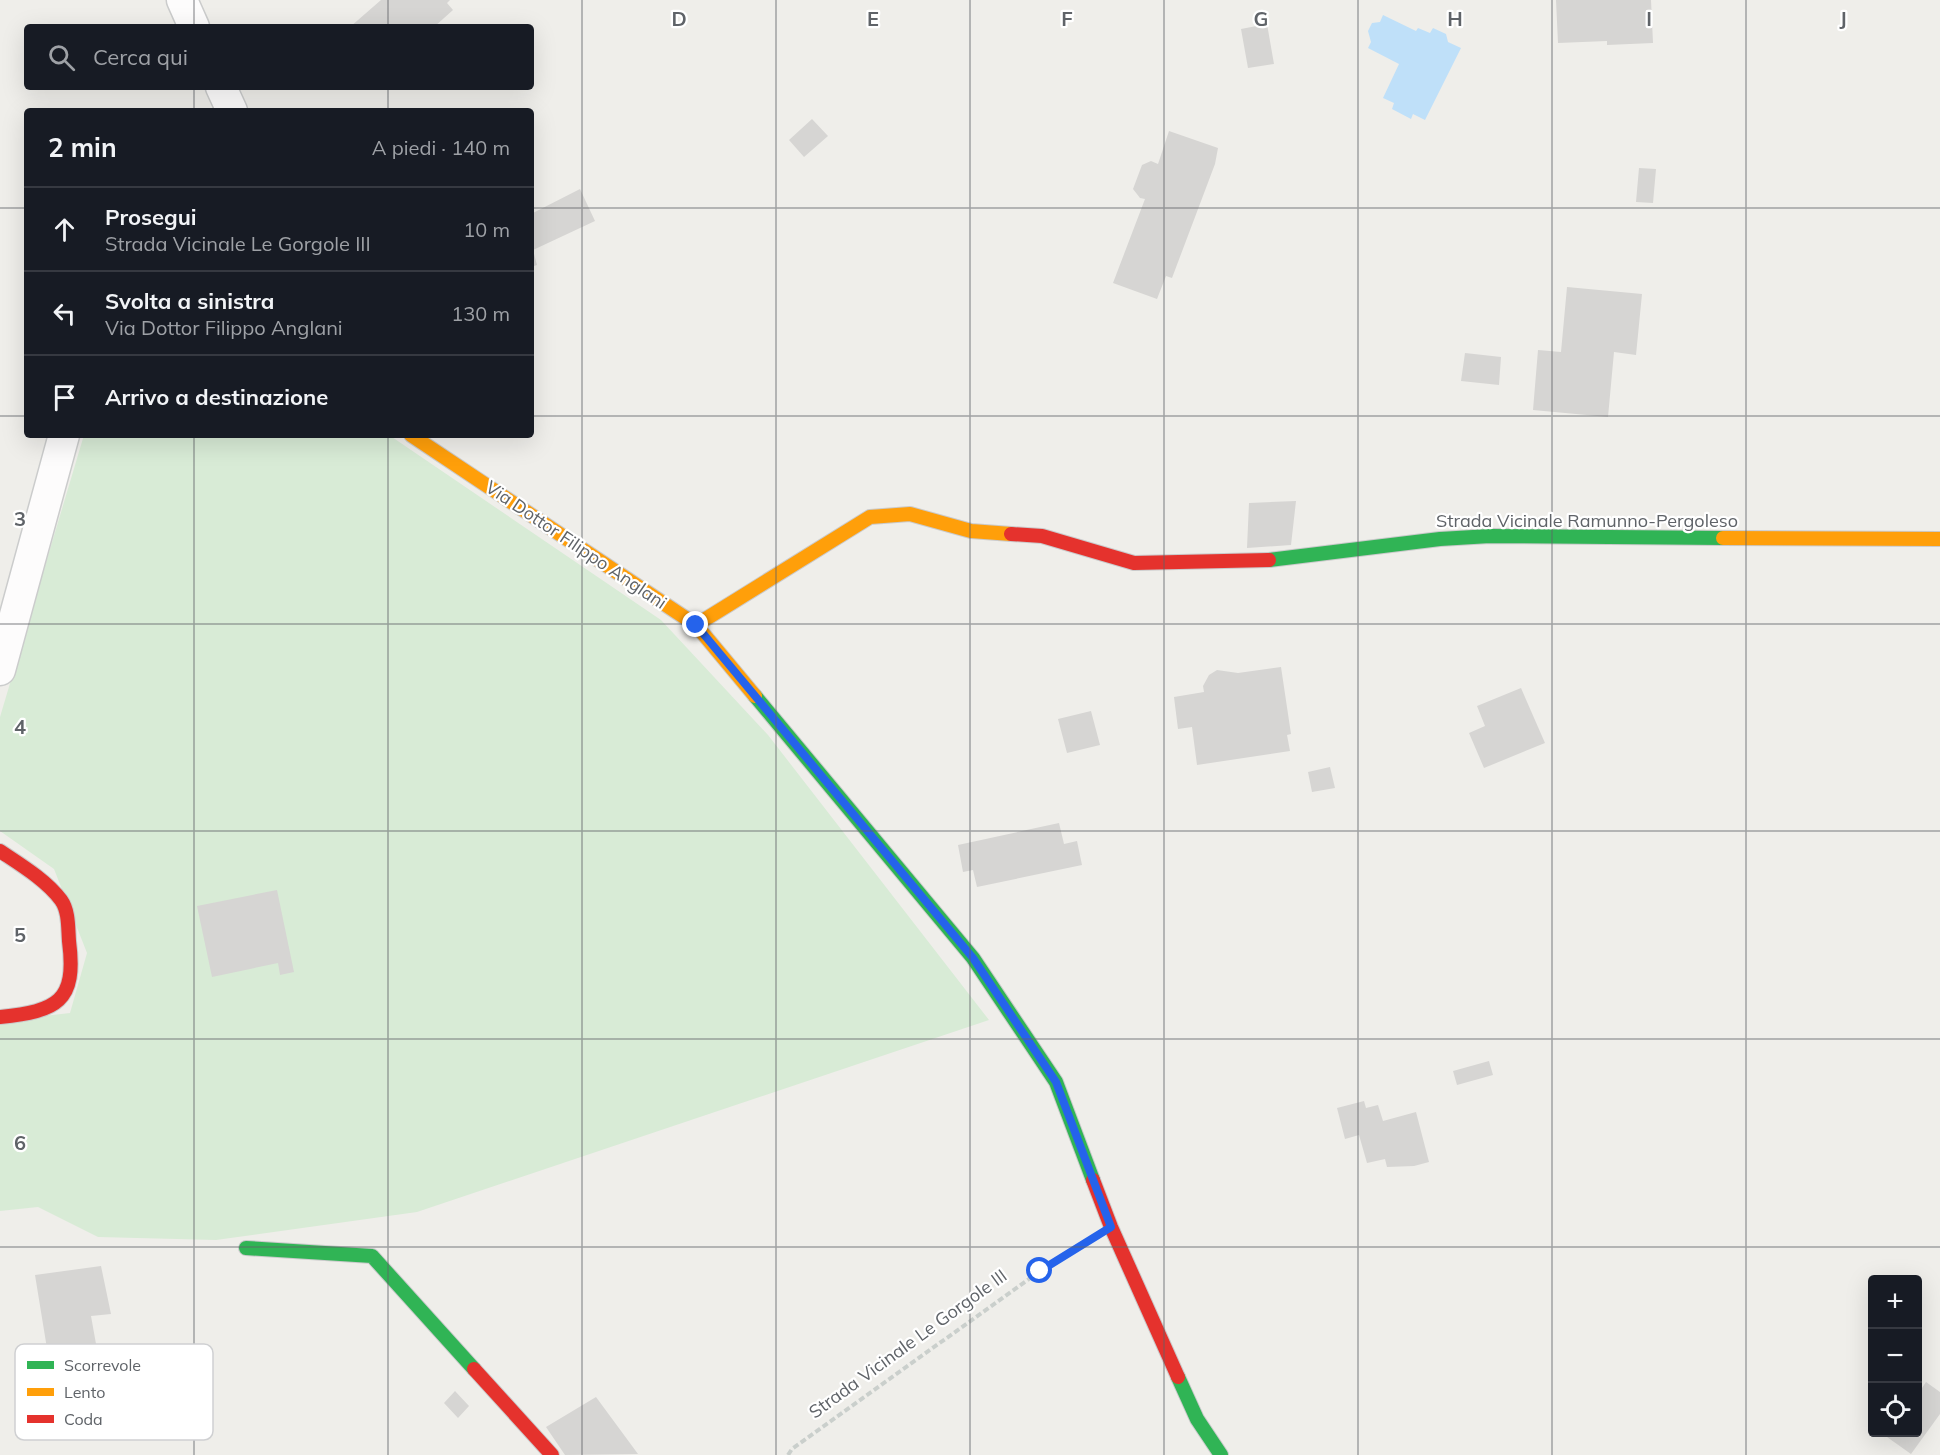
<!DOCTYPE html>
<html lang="it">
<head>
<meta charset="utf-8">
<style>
	body { margin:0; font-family:Mulish,sans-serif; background:#20242c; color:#f1f3f6 }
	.controls { position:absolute; right:18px; bottom:18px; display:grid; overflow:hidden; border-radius:6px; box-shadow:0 6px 24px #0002 }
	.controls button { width:54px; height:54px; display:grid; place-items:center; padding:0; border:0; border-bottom:2px solid #363941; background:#171b24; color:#f1f3f6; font:30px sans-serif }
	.stop { position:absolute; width:18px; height:18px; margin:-14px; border:4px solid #2563eb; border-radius:50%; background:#fff }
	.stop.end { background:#2563eb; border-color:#fff; box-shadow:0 2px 6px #0008 }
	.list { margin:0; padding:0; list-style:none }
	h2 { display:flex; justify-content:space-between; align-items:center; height:78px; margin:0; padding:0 24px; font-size:26px }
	h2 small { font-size:20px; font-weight:400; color:#9ea1a6 }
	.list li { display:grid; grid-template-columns:39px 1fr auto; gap:18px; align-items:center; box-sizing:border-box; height:84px; padding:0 24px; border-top:2px solid #363941 }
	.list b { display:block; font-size:22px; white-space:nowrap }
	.list p { margin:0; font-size:20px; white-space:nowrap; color:#9ea1a6 }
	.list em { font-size:20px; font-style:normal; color:#9ea1a6 }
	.icon { flex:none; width:33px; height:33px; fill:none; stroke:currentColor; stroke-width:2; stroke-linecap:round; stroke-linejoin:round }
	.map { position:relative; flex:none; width:1940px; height:1455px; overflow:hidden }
	.search { position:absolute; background:#171b24; box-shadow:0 6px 24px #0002; left:24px; top:24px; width:510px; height:66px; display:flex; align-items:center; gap:15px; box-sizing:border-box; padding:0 21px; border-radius:6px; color:#9ea1a6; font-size:22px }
	.panel { position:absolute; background:#171b24; box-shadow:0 6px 24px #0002; left:24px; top:108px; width:510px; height:330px; border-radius:6px }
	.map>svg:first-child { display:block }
	.green { fill:#d8ebd6 }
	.water { fill:#bfe0f9 }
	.building { fill:#d6d5d3 }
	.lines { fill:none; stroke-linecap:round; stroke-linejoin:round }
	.street-casing { stroke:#cbcccc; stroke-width:33 }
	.fast-casing { stroke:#cacacb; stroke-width:16 }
	.slow-casing { stroke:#cacacb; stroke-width:16 }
	.jam-casing { stroke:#cacacb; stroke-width:16 }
	.path { stroke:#cacfcc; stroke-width:4; stroke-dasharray:6 3; stroke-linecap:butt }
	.street { stroke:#fdfcfc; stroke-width:30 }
	.fast { stroke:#30b455; stroke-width:14 }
	.slow { stroke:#ff9f0a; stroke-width:14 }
	.jam { stroke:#e5322d; stroke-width:14 }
	.route { stroke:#2563eb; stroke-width:8 }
	.grid { fill:none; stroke:#5f6368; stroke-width:1.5; stroke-opacity:0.55 }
	.labels { text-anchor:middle; stroke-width:4.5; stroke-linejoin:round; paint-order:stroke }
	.street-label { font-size:18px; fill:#5f6368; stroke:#fff }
	.key { fill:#fff; stroke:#cfd0d2; stroke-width:1.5 }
	.key-label { font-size:16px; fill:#5f6368 }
	.grid-label { font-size:20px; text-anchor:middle; font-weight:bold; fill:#5f6368; stroke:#fff; stroke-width:4.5; stroke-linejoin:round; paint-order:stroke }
</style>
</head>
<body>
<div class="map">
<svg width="1940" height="1455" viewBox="0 0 1940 1455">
	<rect width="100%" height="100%" fill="#efeeea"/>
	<path class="green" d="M 84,435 L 389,435 L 661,620 L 768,735 L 989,1020 L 417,1212 L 216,1240 L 98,1237 L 38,1207 L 0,1211 L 0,1021 L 70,1013 L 87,953 L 54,869 L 0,831 L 0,717 Z"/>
	<path class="water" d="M 1383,15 L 1416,31 L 1418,28 L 1430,33 L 1433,28 L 1446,34 L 1448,42 L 1461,48 L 1425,120 L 1413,114 L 1411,119 L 1392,109 L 1394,103 L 1383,98 L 1399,64 L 1368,48 L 1371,42 L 1368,31 L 1372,23 L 1380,22 Z"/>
	<path class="building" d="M 381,0 L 450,0 L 447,3 L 453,10 L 434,27 L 350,27 Z
		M 1556,0 L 1651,0 L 1653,43 L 1607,45 L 1607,41 L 1558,43 Z
		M 1267,24 L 1274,64 L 1248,68 L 1241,29 Z
		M 812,119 L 828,136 L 804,157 L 789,140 Z
		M 1169,131 L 1218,148 L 1215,164 L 1172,278 L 1166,276 L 1157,299 L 1113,283 L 1145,199 L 1140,198 L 1133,189 L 1142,165 L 1151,161 L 1158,164 Z
		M 1639,168 L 1656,169 L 1653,203 L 1636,202 Z
		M 580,189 L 595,221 L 533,250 L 537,265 L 531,267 L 531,214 Z
		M 1567,287 L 1642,294 L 1636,355 L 1614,352 L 1608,417 L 1533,410 L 1538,350 L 1561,352 Z
		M 1465,353 L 1501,357 L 1499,385 L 1461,381 Z
		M 1296,501 L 1291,545 L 1247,548 L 1249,503 Z
		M 1281,667 L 1291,734 L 1287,735 L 1290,751 L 1197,765 L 1192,727 L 1178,729 L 1174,697 L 1204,692 L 1203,686 L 1209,675 L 1217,670 L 1238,673 Z
		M 1521,688 L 1545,743 L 1484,768 L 1469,733 L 1485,726 L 1477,706 Z
		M 1091,711 L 1100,745 L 1067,753 L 1058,719 Z
		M 1330,767 L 1335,788 L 1312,792 L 1308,772 Z
		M 1059,823 L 1064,844 L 1077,841 L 1082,865 L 977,887 L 973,870 L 963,872 L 958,845 Z
		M 277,890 L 294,972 L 280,975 L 278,963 L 212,977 L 197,906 Z
		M 1489,1061 L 1493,1075 L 1457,1085 L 1453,1071 Z
		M 1364,1101 L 1366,1108 L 1378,1105 L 1383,1121 L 1416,1112 L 1429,1162 L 1414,1166 L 1387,1167 L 1385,1159 L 1367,1163 L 1359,1135 L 1345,1139 L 1337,1108 Z
		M 101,1266 L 111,1314 L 91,1316 L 103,1383 L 65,1389 L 61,1365 L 50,1367 L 35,1275 Z
		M 1926,1382 L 1940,1392 L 1940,1414 L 1911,1454 L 1887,1437 L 1890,1432 L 1918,1432 L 1918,1394 Z
		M 455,1391 L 469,1406 L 458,1418 L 444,1403 Z
		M 596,1397 L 638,1454 L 565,1455 L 546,1427 Z"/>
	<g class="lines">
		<defs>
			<path id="street" d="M 182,0 L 194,27
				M 221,87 L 232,111
				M 0,670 L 64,435"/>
			<path id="fast" d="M 1269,560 L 1440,539 L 1490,536 L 1723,538
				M 755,696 L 973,958 L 1056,1082 L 1093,1180
				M 246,1248 L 372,1256 L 474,1369
				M 1178,1377 L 1197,1419 L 1221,1455"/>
			<path id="slow" d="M 411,435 L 696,625 L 755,696
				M 1723,538 L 1940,539
				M 696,625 L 870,517 L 910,514 L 971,531 L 1011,534"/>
			<path id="jam" d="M 1011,534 L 1042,536 L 1134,563 L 1269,560
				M 0,851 C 21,865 46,880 61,900 C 69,911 68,928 69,941 C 77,1002 57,1011 0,1017
				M 1093,1180 L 1111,1227 L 1178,1377
				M 474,1369 L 552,1455"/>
		</defs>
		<use href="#street" class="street-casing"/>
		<use href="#fast" class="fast-casing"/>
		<use href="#slow" class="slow-casing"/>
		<use href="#jam" class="jam-casing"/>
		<path class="path" d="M 788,1455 L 792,1449 L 1040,1271 L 1080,1246"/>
		<use href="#street" class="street"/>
		<use href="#fast" class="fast"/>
		<use href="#slow" class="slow"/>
		<use href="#jam" class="jam"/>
	</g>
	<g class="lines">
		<path class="route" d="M 696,625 L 973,958 L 1056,1082 L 1111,1227 L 1040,1271"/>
	</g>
	<path class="grid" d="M 194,0 L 194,27M 388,0 L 388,27M 582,0 L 582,1455M 776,0 L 776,1455M 970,0 L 970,1455M 1164,0 L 1164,1455M 1358,0 L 1358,1455M 1552,0 L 1552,1455M 1746,0 L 1746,1455M 194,87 L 194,111M 388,87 L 388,111M 0,208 L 27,208M 531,208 L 1940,208M 0,416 L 27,416M 531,416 L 1940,416M 194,435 L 194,1455M 388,435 L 388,1455M 0,624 L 1940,624M 0,831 L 1940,831M 0,1039 L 1940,1039M 0,1247 L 1940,1247"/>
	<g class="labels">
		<g class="street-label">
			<text x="1587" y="527">Strada Vicinale Ramunno-Pergoleso</text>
			<text transform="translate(576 545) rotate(34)" y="6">Via Dottor Filippo Anglani</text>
			<text transform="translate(908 1344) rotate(-36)" y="6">Strada Vicinale Le Gorgole III</text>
		</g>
	</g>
	<rect x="15" y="1344" width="198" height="96" rx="9" class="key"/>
	<rect x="27" y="1361" width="27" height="8" fill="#30b455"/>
	<rect x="27" y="1388" width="27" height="8" fill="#ff9f0a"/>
	<rect x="27" y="1415" width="27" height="8" fill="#e5322d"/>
	<g class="key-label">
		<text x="64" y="1371">Scorrevole</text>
		<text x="64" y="1398">Lento</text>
		<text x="64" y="1425">Coda</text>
	</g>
	<g class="grid-label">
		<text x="679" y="26">D</text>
		<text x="873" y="26">E</text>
		<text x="1067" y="26">F</text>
		<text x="1261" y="26">G</text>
		<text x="1455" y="26">H</text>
		<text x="1649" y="26">I</text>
		<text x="1843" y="26">J</text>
		<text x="20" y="526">3</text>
		<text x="20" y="734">4</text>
		<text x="20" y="942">5</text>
		<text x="20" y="1150">6</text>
	</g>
</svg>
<div class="controls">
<button>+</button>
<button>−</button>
<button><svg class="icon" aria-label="locate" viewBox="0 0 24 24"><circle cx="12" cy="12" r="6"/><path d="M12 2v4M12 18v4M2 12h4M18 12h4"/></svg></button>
</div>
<div class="stop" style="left:1040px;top:1271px"></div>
<div class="stop end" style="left:696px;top:625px"></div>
<div class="search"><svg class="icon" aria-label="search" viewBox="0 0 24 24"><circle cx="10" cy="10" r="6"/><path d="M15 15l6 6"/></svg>Cerca qui</div>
<section class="panel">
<h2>2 min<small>A piedi · 140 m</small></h2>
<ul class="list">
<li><svg class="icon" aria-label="ahead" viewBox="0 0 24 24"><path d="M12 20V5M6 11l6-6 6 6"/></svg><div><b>Prosegui</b><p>Strada Vicinale Le Gorgole III</p></div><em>10 m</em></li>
<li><svg class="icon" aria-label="left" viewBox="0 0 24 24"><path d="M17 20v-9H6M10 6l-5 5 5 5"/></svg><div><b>Svolta a sinistra</b><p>Via Dottor Filippo Anglani</p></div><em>130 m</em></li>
<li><svg class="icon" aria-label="arrive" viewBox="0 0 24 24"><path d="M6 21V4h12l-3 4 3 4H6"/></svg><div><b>Arrivo a destinazione</b></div></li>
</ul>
</section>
</div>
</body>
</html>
